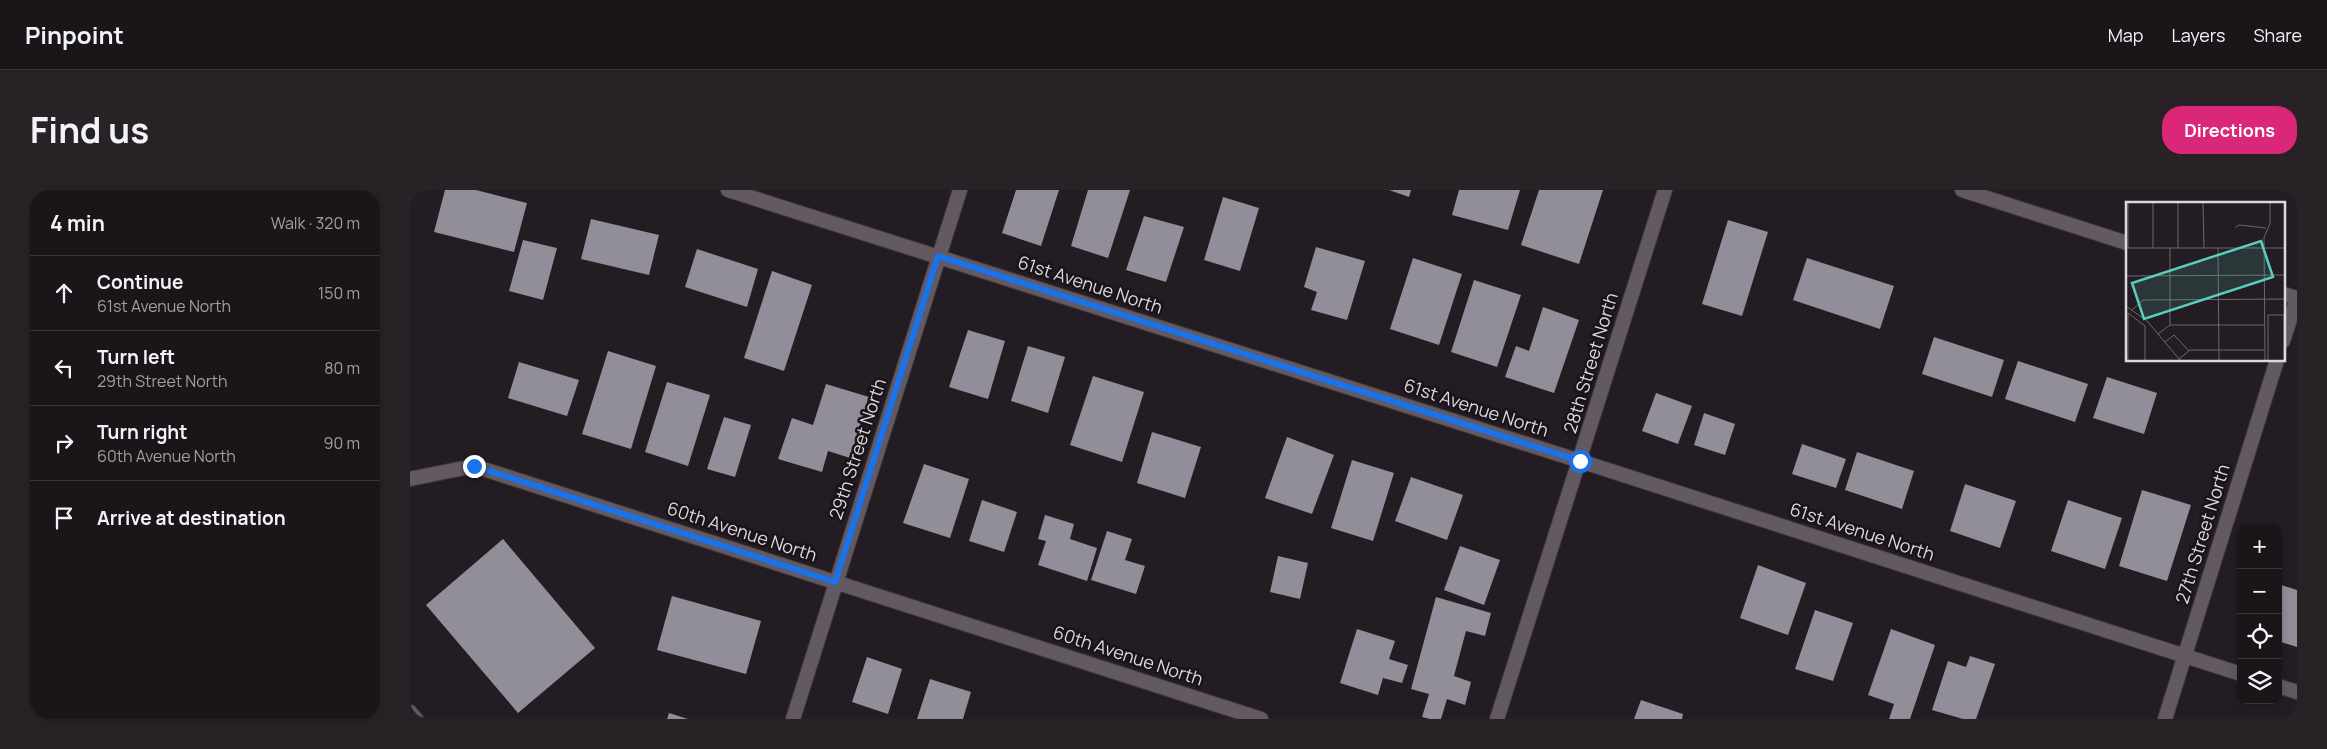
<!DOCTYPE html>
<html lang="en">
<head>
<meta charset="utf-8">
<style>
	body { margin:0; font-family:Manrope,sans-serif; background:#282227; color:#f1f3f6 }
	.controls { position:absolute; right:15px; bottom:15px; display:grid; overflow:hidden; border-radius:10px; box-shadow:0 2px 8px #0003 }
	.controls button { width:45px; height:45px; display:grid; place-items:center; padding:0; border:0; border-bottom:1px solid #393439; background:#1b151a; color:#f1f3f6; font:25px sans-serif }
	.stop { position:absolute; width:15px; height:15px; margin:-11px; border:4px solid #1a73e8; border-radius:50%; background:#fff }
	.stop.end { background:#1a73e8; border-color:#fff; box-shadow:0 1px 5px #0008 }
	.list { margin:0; padding:0; list-style:none }
	h2 { display:flex; justify-content:space-between; align-items:center; height:65px; margin:0; padding:0 20px; font-size:21px }
	h2 small { font-size:16px; font-weight:400; color:#a09fa2 }
	.list li { display:grid; grid-template-columns:32px 1fr auto; gap:15px; align-items:center; box-sizing:border-box; height:75px; padding:0 20px; border-top:1px solid #393439 }
	.list b { display:block; font-size:19px; white-space:nowrap }
	.list p { margin:0; font-size:16px; white-space:nowrap; color:#a09fa2 }
	.list em { font-size:16px; font-style:normal; color:#a09fa2 }
	.icon { flex:none; width:28px; height:28px; fill:none; stroke:currentColor; stroke-width:2; stroke-linecap:round; stroke-linejoin:round }
	.map { position:relative; flex:none; width:1887px; height:529px; overflow:hidden; border-radius:20px }
	header { display:flex; align-items:center; gap:30px; box-sizing:border-box; height:70px; padding:0 25px; background:#1b151a; border-bottom:1px solid #393439 }
	header strong { font-size:24px }
	nav { display:flex; gap:28px; margin-inline-start:auto; font-size:18px }
	.intro { display:flex; align-items:center; justify-content:space-between; box-sizing:border-box; height:120px; padding:0 30px }
	h1 { margin:0; font-size:35px }
	.button { padding:12px 22px; border-radius:20px; background:#db2777; color:#fff; font-size:18px; font-weight:700 }
	main { display:flex; gap:30px; padding:0 30px }
	aside { flex:1; background:#1b151a; border-radius:20px; box-shadow:0 2px 8px #0003 }
	.map>svg:first-child { display:block }
	.building { fill:#918d99 }
	.lines { fill:none; stroke-linecap:round; stroke-linejoin:round }
	.minor-casing { stroke:#3f383e; stroke-width:16 }
	.tertiary-casing { stroke:#3f383e; stroke-width:16 }
	.minor { stroke:#635962; stroke-width:14 }
	.tertiary { stroke:#635962; stroke-width:14 }
	.route { stroke:#1a73e8; stroke-width:6 }
	.labels { text-anchor:middle; stroke-width:5; stroke-linejoin:round; paint-order:stroke }
	.street-label { font-size:18px; fill:#ded8dd; stroke:#1a131a }
	.inset-road { fill:none; stroke:#6e676d; stroke-width:1 }
	.view { fill:#5acebd; fill-opacity:0.15; stroke:#5acebd; stroke-width:2.5 }
	.inset-edge { fill:none; stroke:#ded8dd; stroke-width:2.5 }
</style>
</head>
<body>
<header>
<strong>Pinpoint</strong>
<nav><a>Map</a><a>Layers</a><a>Share</a></nav>
</header>
<div class="intro"><h1>Find us</h1><a class="button">Directions</a></div>
<main>
<aside>
<h2>4 min<small>Walk · 320 m</small></h2>
<ul class="list">
<li><svg class="icon" aria-label="ahead" viewBox="0 0 24 24"><path d="M12 20V5M6 11l6-6 6 6"/></svg><div><b>Continue</b><p>61st Avenue North</p></div><em>150 m</em></li>
<li><svg class="icon" aria-label="left" viewBox="0 0 24 24"><path d="M17 20v-9H6M10 6l-5 5 5 5"/></svg><div><b>Turn left</b><p>29th Street North</p></div><em>80 m</em></li>
<li><svg class="icon" aria-label="right" viewBox="0 0 24 24"><path d="M7 20v-9h11M14 6l5 5-5 5"/></svg><div><b>Turn right</b><p>60th Avenue North</p></div><em>90 m</em></li>
<li><svg class="icon" aria-label="arrive" viewBox="0 0 24 24"><path d="M6 21V4h12l-3 4 3 4H6"/></svg><div><b>Arrive at destination</b></div></li>
</ul>
</aside>
<div class="map">
<svg width="1887" height="529" viewBox="0 0 1887 529">
	<rect width="100%" height="100%" fill="#241c23"/>
	<path class="building" d="M 35,0 L 66,0 L 117,13 L 104,62 L 24,42 Z
		M 606,0 L 649,0 L 631,56 L 592,43 Z
		M 678,0 L 720,0 L 698,68 L 661,56 Z
		M 979,0 L 1001,0 L 999,7 Z
		M 1049,0 L 1110,0 L 1098,40 L 1042,25 Z
		M 1129,0 L 1193,0 L 1169,74 L 1111,55 Z
		M 813,7 L 849,18 L 830,81 L 794,70 Z
		M 734,26 L 774,37 L 756,92 L 716,80 Z
		M 181,29 L 249,45 L 239,85 L 171,69 Z
		M 1318,30 L 1358,42 L 1332,126 L 1292,114 Z
		M 113,50 L 147,58 L 133,110 L 99,101 Z
		M 906,57 L 955,71 L 937,130 L 901,120 L 907,102 L 894,97 Z
		M 287,59 L 348,79 L 337,117 L 275,97 Z
		M 1003,68 L 1052,84 L 1029,155 L 980,139 Z
		M 1397,68 L 1484,96 L 1470,139 L 1383,110 Z
		M 362,81 L 402,95 L 374,181 L 334,168 Z
		M 1064,90 L 1111,105 L 1087,177 L 1041,162 Z
		M 1133,117 L 1169,130 L 1144,203 L 1095,187 L 1106,156 L 1119,161 Z
		M 558,140 L 595,151 L 578,209 L 539,197 Z
		M 1524,147 L 1594,170 L 1582,207 L 1512,184 Z
		M 618,156 L 655,167 L 638,223 L 601,211 Z
		M 198,161 L 246,176 L 221,259 L 172,244 Z
		M 1608,171 L 1678,194 L 1665,232 L 1595,209 Z
		M 109,172 L 169,190 L 157,226 L 98,208 Z
		M 683,186 L 734,202 L 712,272 L 660,255 Z
		M 1697,187 L 1747,203 L 1734,244 L 1683,228 Z
		M 257,192 L 300,205 L 278,276 L 235,262 Z
		M 416,194 L 459,207 L 440,268 L 418,261 L 412,282 L 368,269 L 382,228 L 403,235 Z
		M 1246,203 L 1282,216 L 1268,254 L 1232,241 Z
		M 1294,223 L 1325,234 L 1315,265 L 1284,255 Z
		M 314,227 L 341,235 L 325,287 L 297,279 Z
		M 742,242 L 791,257 L 775,308 L 727,293 Z
		M 877,247 L 924,265 L 902,324 L 855,308 Z
		M 1392,254 L 1436,269 L 1426,298 L 1382,284 Z
		M 1447,262 L 1504,281 L 1492,319 L 1435,300 Z
		M 942,270 L 984,283 L 963,351 L 921,338 Z
		M 514,274 L 559,289 L 540,348 L 493,333 Z
		M 1001,287 L 1053,305 L 1037,350 L 985,331 Z
		M 1555,294 L 1606,311 L 1590,358 L 1540,341 Z
		M 1732,300 L 1781,315 L 1757,391 L 1709,376 Z
		M 572,310 L 607,322 L 594,362 L 559,351 Z
		M 1658,310 L 1712,328 L 1695,379 L 1641,361 Z
		M 635,325 L 664,334 L 660,349 L 687,358 L 677,391 L 628,375 L 636,351 L 628,349 Z
		M 697,341 L 722,349 L 715,370 L 735,376 L 726,404 L 681,390 Z
		M 93,349 L 185,458 L 108,523 L 16,415 Z
		M 1050,356 L 1090,370 L 1074,415 L 1034,400 Z
		M 868,366 L 898,373 L 890,409 L 860,402 Z
		M 1348,375 L 1396,393 L 1378,445 L 1330,428 Z
		M 1868,394 L 1887,400 L 1887,457 L 1868,451 Z
		M 262,406 L 351,431 L 336,484 L 247,460 Z
		M 1026,407 L 1081,423 L 1075,446 L 1056,441 L 1044,486 L 1061,492 L 1055,515 L 1037,509 L 1031,529 L 1020,529 L 1012,527 L 1019,504 L 1001,499 Z
		M 1405,420 L 1443,433 L 1423,491 L 1385,479 Z
		M 947,439 L 985,451 L 979,469 L 998,475 L 992,493 L 973,488 L 968,505 L 930,493 Z
		M 1481,439 L 1525,455 L 1500,529 L 1479,529 L 1484,514 L 1458,505 Z
		M 1560,466 L 1585,474 L 1566,529 L 1553,529 L 1522,520 L 1538,471 L 1556,477 Z
		M 457,467 L 492,479 L 478,524 L 442,512 Z
		M 520,489 L 561,502 L 553,529 L 507,529 Z
		M 1231,510 L 1273,524 L 1272,529 L 1224,529 Z
		M 259,523 L 278,529 L 257,529 Z"/>
	<g class="lines">
		<defs>
			<path id="minor" d="M 318,0 L 1170,271 L 1831,484
				M 1873,151 L 1887,108
				M 0,289 L 64,276 L 851,529
				M 1868,496 L 1887,502
				M 383,529 L 550,0
				M 1755,529 L 1867,170"/>
			<path id="tertiary" d="M 1552,0 L 1717,53
				M 1873,104 L 1887,108
				M 0,522 L 6,529
				M 1087,529 L 1255,0"/>
		</defs>
		<use href="#minor" class="minor-casing"/>
		<use href="#tertiary" class="tertiary-casing"/>
		<use href="#minor" class="minor"/>
		<use href="#tertiary" class="tertiary"/>
	</g>
	<g class="lines">
		<path class="route" d="M 64,276 L 425,392 L 528,66 L 1170,271"/>
	</g>
	<g class="labels">
		<g class="street-label">
			<text transform="translate(680 95) rotate(18)" y="6">61st Avenue North</text>
			<text transform="translate(1181 173) rotate(-73)" y="6">28th Street North</text>
			<text transform="translate(1066 218) rotate(18)" y="6">61st Avenue North</text>
			<text transform="translate(448 259) rotate(-72)" y="6">29th Street North</text>
			<text transform="translate(332 342) rotate(18)" y="6">60th Avenue North</text>
			<text transform="translate(1452 342) rotate(18)" y="6">61st Avenue North</text>
			<text transform="translate(1793 344) rotate(-73)" y="6">27th Street North</text>
			<text transform="translate(718 466) rotate(18)" y="6">60th Avenue North</text>
		</g>
	</g>
	<g transform="translate(1716 12)">
		<rect width="159" height="159" fill="#241c23"/>
		<path class="inset-road" d="M 2,0 L 2,46M 52,0 L 52,46M 77,0 L 78,46M 109,26 L 113,23 L 140,26M 0,46 L 159,46M 27,46 L 27,0M 44,46 L 44,123M 92,46 L 93,158M 0,74 L 159,73M 0,104 L 21,119 L 54,158M 6,108 L 17,98 L 159,97M 2,111 L 19,124 L 19,158M 158,113 L 158,158M 32,132 L 44,123 L 138,123M 39,140 L 48,133 L 63,149M 53,157 L 64,148 L 139,148M 2,158 L 2,111M 139,158 L 138,35 L 144,22 L 144,0M 142,158 L 142,113 L 159,113"/>
		<path class="view" d="M 135,39 L 147,75 L 18,117 L 6,81 Z"/>
		<rect width="159" height="159" class="inset-edge"/>
	</g>
</svg>
<div class="controls">
<button>+</button>
<button>−</button>
<button><svg class="icon" aria-label="locate" viewBox="0 0 24 24"><circle cx="12" cy="12" r="6"/><path d="M12 2v4M12 18v4M2 12h4M18 12h4"/></svg></button>
<button><svg class="icon" aria-label="layers" viewBox="0 0 24 24"><path d="M12 4l9 5-9 5-9-5zM3 14l9 5 9-5"/></svg></button>
</div>
<div class="stop" style="left:1170px;top:271px"></div>
<div class="stop end" style="left:64px;top:276px"></div>
</div>
</main>
</body>
</html>
